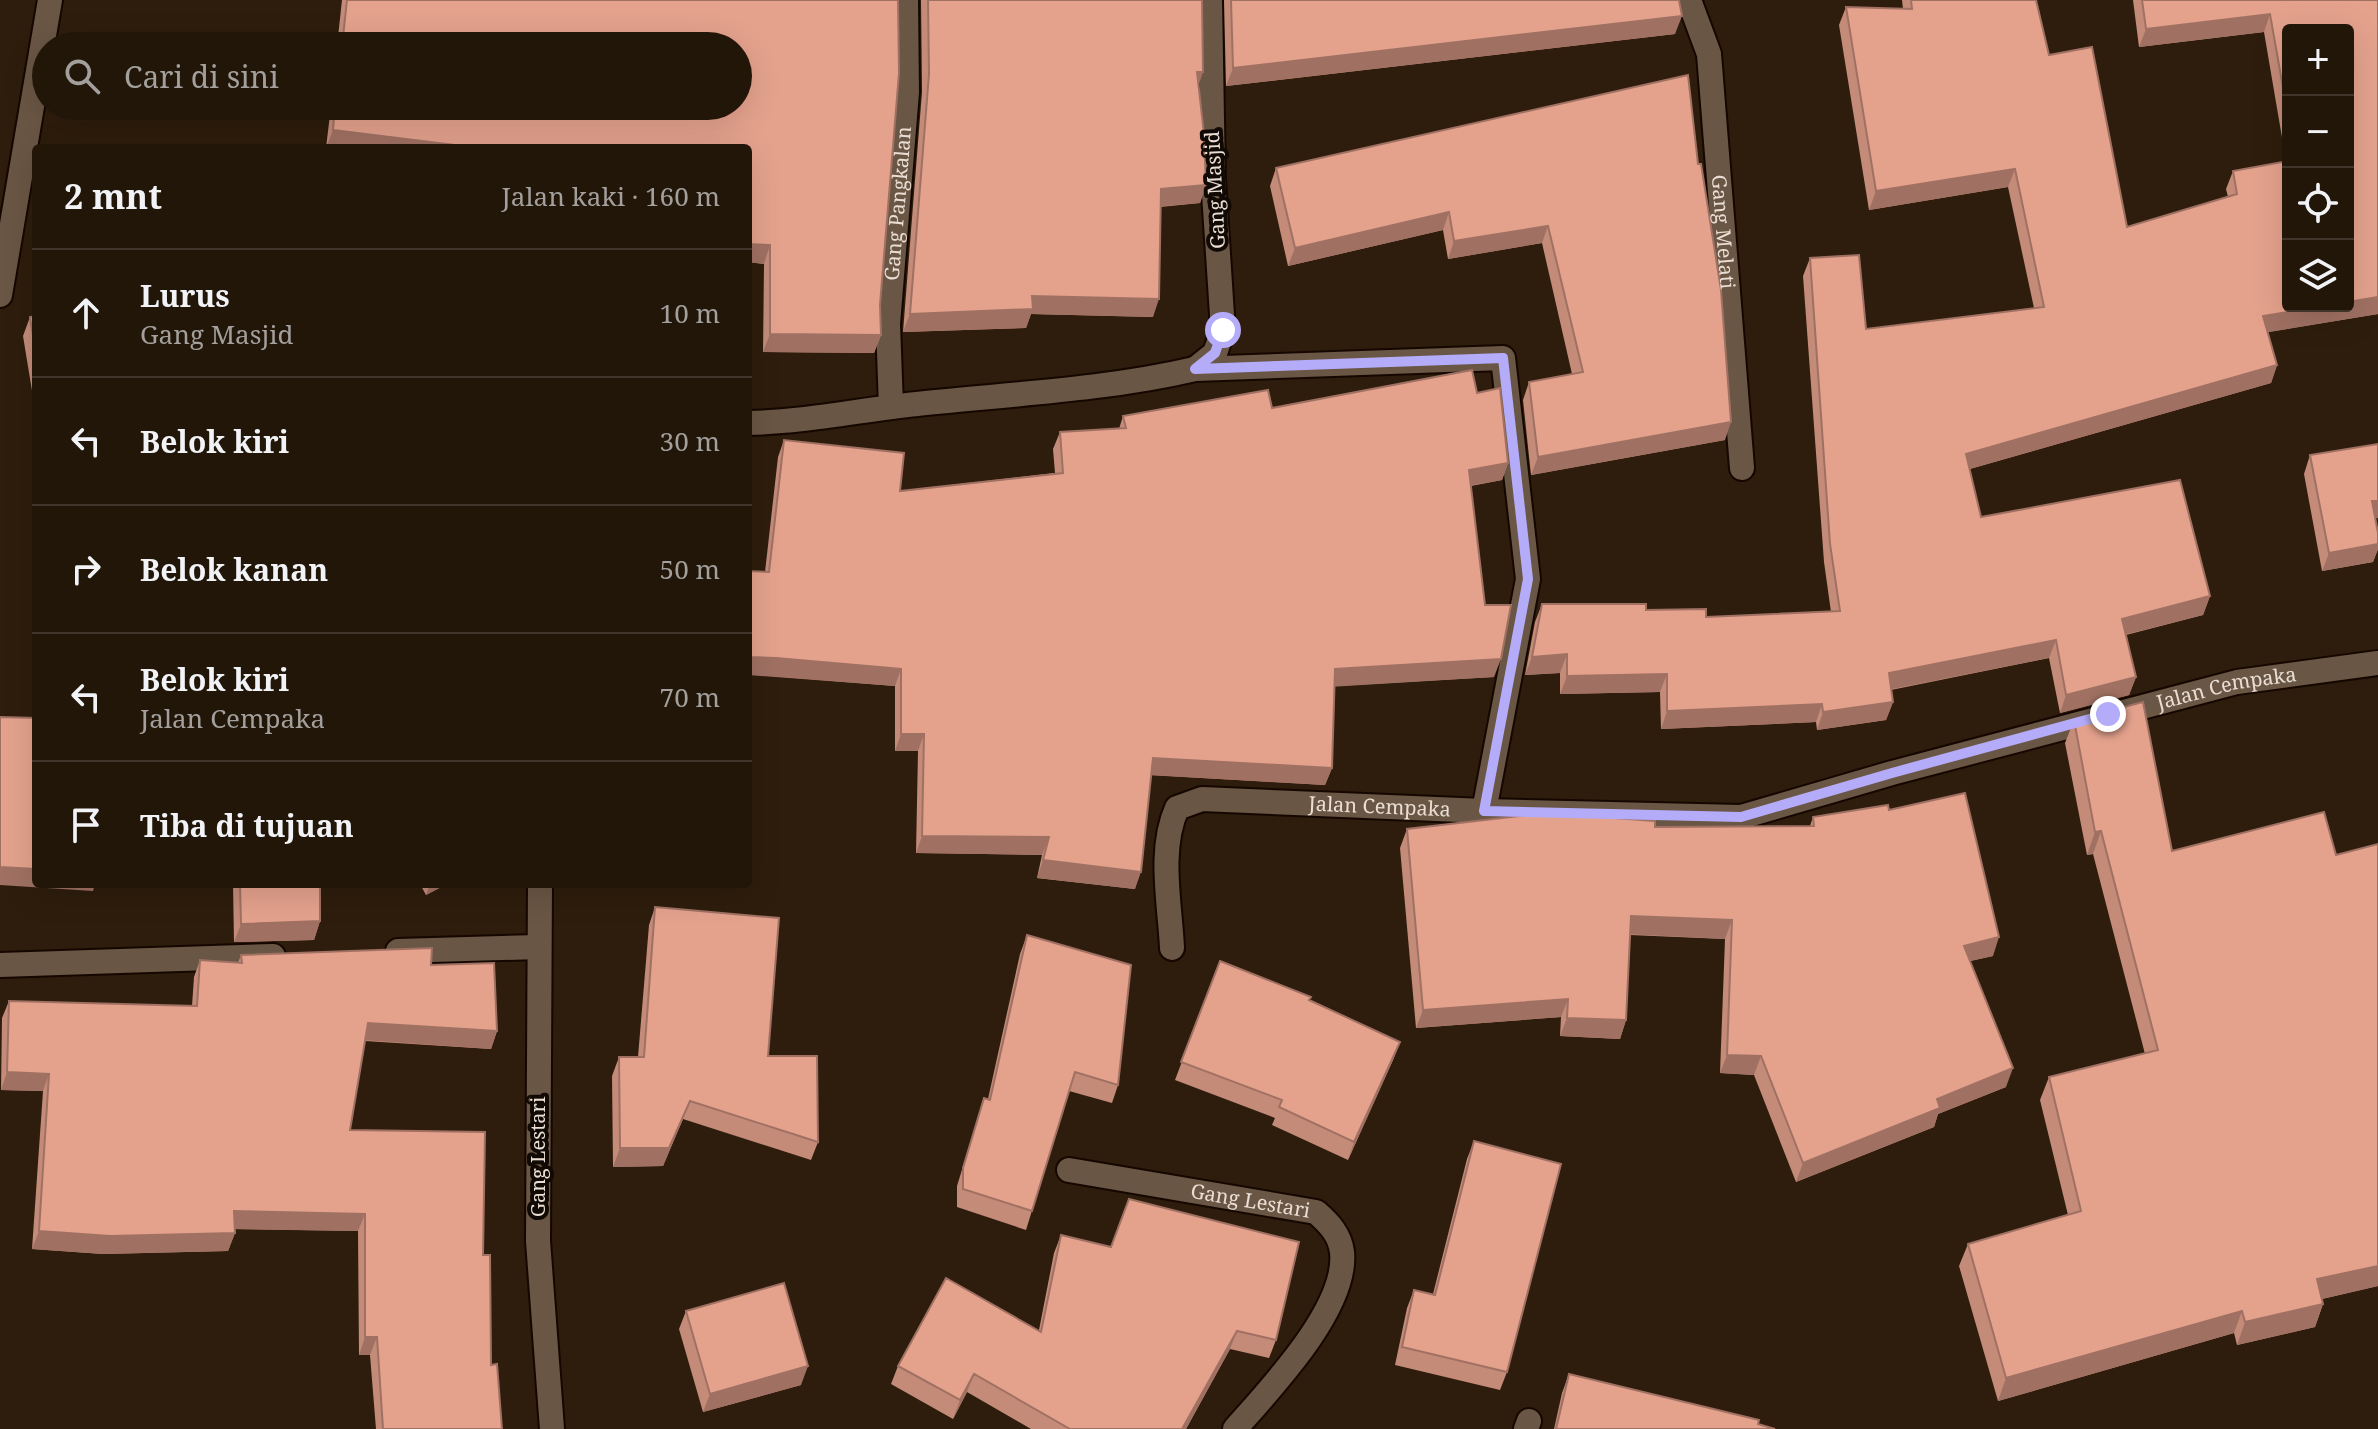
<!DOCTYPE html>
<html lang="id">
<head>
<meta charset="utf-8">
<style>
	body { margin:0; font-family:"Noto Serif",serif; background:#2e2317; color:#f1f3f6 }
	.controls { position:absolute; right:24px; top:24px; display:grid; overflow:hidden; border-radius:8px; box-shadow:0 8px 32px #0002 }
	.controls button { width:72px; height:72px; display:grid; place-items:center; padding:0; border:0; border-bottom:2px solid #3f352a; background:#221609; color:#f1f3f6; font:40px sans-serif }
	.stop { position:absolute; width:24px; height:24px; margin:-18px; border:6px solid #b4acf9; border-radius:50%; background:#fff }
	.stop.end { background:#b4acf9; border-color:#fff; box-shadow:0 2px 8px #0008 }
	.list { margin:0; padding:0; list-style:none }
	h2 { display:flex; justify-content:space-between; align-items:center; height:104px; margin:0; padding:0 32px; font-size:34px }
	h2 small { font-size:26px; font-weight:400; color:#a29f9c }
	.list li { display:grid; grid-template-columns:52px 1fr auto; gap:24px; align-items:center; box-sizing:border-box; height:128px; padding:0 32px; border-top:2px solid #3f352a }
	.list b { display:block; font-size:30px; white-space:nowrap }
	.list p { margin:0; font-size:26px; white-space:nowrap; color:#a29f9c }
	.list em { font-size:26px; font-style:normal; color:#a29f9c }
	.icon { flex:none; width:44px; height:44px; fill:none; stroke:currentColor; stroke-width:2; stroke-linecap:round; stroke-linejoin:round }
	.map { position:relative; flex:none; width:2378px; height:1429px; overflow:hidden }
	.search { position:absolute; background:#221609; box-shadow:0 8px 32px #0002; left:32px; top:32px; width:720px; height:88px; display:flex; align-items:center; gap:20px; box-sizing:border-box; padding:0 28px; border-radius:44px; color:#a29f9c; font-size:30px }
	.panel { position:absolute; background:#221609; box-shadow:0 8px 32px #0002; left:32px; top:144px; width:720px; height:744px; border-radius:8px }
	.map>svg:first-child { display:block }
	.lines { fill:none; stroke-linecap:round; stroke-linejoin:round }
	.minor-casing { stroke:#150700; stroke-width:28 }
	.minor { stroke:#6a5644; stroke-width:24 }
	.wall { fill:#c48b79; fill-rule:evenodd }
	.shaded-wall { fill:#a07163 }
	.building { fill:#e4a28d; stroke:#a07163; stroke-width:2 }
	.route { stroke:#b4acf9; stroke-width:10 }
	.labels { text-anchor:middle; stroke-width:8; stroke-linejoin:round; paint-order:stroke }
	.street-label { font-size:20px; fill:#eaded4; stroke:#100904 }
</style>
</head>
<body>
<div class="map">
<svg width="2378" height="1429" viewBox="0 0 2378 1429">
	<rect width="100%" height="100%" fill="#2e1d0c"/>
	<g class="lines">
		<defs>
			<g id="minor">
				<path id="s1" d="M 1689,0 L 1709,54 L 1742,468"/>
				<path d="M 0,295 L 50,0"/>
				<path d="M 1195,369 L 1215,353 L 1223,330 L 1213,178 L 1210,0"/>
				<path id="s2" d="M 891,407 L 888,324 L 907,92 L 906,0"/>
				<path d="M 748,423 C 805,422 860,410 917,404 C 1010,394 1105,390 1195,369 L 1503,358 L 1528,579 L 1484,811"/>
				<path d="M 540,884 L 538,1241 L 552,1429"/>
				<path id="s3" d="M 1172,948 C 1170,904 1158,850 1177,808 L 1202,799 L 1484,811 L 1741,817 L 1892,773 L 2237,682 L 2378,663"/>
				<path d="M 398,951 L 539,947"/>
				<path d="M 0,965 L 273,956"/>
				<path id="s4" d="M 1069,1170 L 1316,1212 C 1329,1223 1340,1235 1342,1252 C 1348,1308 1270,1389 1235,1429"/>
				<path d="M 1526,1429 L 1529,1421"/>
			</g>
		</defs>
		<use href="#minor" class="minor-casing"/>
		<use href="#minor" class="minor"/>
	</g>
	<path class="wall" d="M 342,0 L 898,0 L 880,305 L 881,335 L 874,353 L 763,352 L 764,264 L 748,262 L 748,148 L 326,148 L 331,106 L 738,106 L 738,46 L 337,46 Z
		M 921,0 L 1202,0 L 1198,84 L 1206,185 L 1200,203 L 1160,207 L 1153,317 L 1031,314 L 1026,328 L 903,332 L 922,92 Z
		M 1224,0 L 1679,0 L 1675,34 L 1226,86 Z
		M 1902,0 L 2036,0 L 2049,55 L 2092,47 L 2127,227 L 2228,197 L 2226,189 L 2233,171 L 2286,161 L 2264,32 L 2139,47 L 2133,0 L 2378,0 L 2378,314 L 2268,332 L 2277,365 L 2271,383 L 1970,469 L 1981,517 L 2180,480 L 2210,596 L 2203,615 L 2126,635 L 2136,677 L 2129,695 L 2060,713 L 2049,658 L 1891,690 L 1893,702 L 1886,720 L 1817,730 L 1816,722 L 1661,729 L 1660,692 L 1560,694 L 1560,673 L 1525,675 L 1535,622 L 1542,604 L 1646,604 L 1646,610 L 1706,609 L 1706,617 L 1831,612 L 1824,562 L 1803,276 L 1810,258 L 1859,255 L 1866,329 L 2034,308 L 2008,187 L 1869,210 L 1839,25 L 1846,7 L 1903,9 ZM 2288,30 L 2348,30 L 2348,306 L 2288,306 Z
		M 1688,75 L 1725,440 L 1531,475 L 1523,400 L 1529,382 L 1572,374 L 1542,243 L 1448,259 L 1443,230 L 1288,266 L 1270,186 L 1276,168 Z
		M 36,316 L 36,409 L 35,409 L 23,336 L 30,317 Z
		M 1477,393 L 1508,463 L 1502,480 L 1471,486 L 1494,677 L 1335,686 L 1332,768 L 1325,785 L 1151,775 L 1135,889 L 1037,878 L 1042,855 L 916,853 L 918,751 L 895,751 L 895,686 L 770,676 L 765,572 L 778,457 L 784,440 L 900,491 L 1055,473 L 1053,449 L 1060,432 L 1119,429 L 1123,416 L 1272,408 Z
		M 2310,455 L 2378,533 L 2378,549 L 2373,562 L 2322,571 L 2304,474 Z
		M 36,619 L 36,644 L 33,629 Z
		M 2074,720 L 2172,851 L 2336,855 L 2378,844 L 2378,1286 L 2322,1299 L 2323,1304 L 2315,1327 L 2237,1345 L 2234,1333 L 1998,1401 L 1959,1266 L 1968,1244 L 2068,1215 L 2040,1100 L 2049,1077 L 2145,1054 L 2093,854 L 2087,855 L 2065,743 Z
		M 1889,810 L 1993,956 L 1970,961 L 2006,1087 L 1938,1114 L 1934,1127 L 1796,1182 L 1754,1075 L 1720,1073 L 1725,939 L 1630,935 L 1626,1020 L 1620,1039 L 1560,1036 L 1561,1017 L 1416,1028 L 1400,848 L 1407,829 L 1810,826 L 1813,817 Z
		M 233,884 L 320,884 L 320,921 L 314,940 L 234,942 Z
		M 420,884 L 447,884 L 426,895 Z
		M 655,907 L 768,1056 L 818,1142 L 811,1160 L 683,1119 L 663,1166 L 613,1167 L 612,1076 L 619,1057 L 638,1057 L 649,925 Z
		M 1027,935 L 1118,1085 L 1112,1103 L 1069,1091 L 1026,1230 L 957,1207 L 957,1186 L 978,1117 L 984,1098 L 988,1099 L 1020,954 Z
		M 241,955 L 431,965 L 497,1031 L 491,1049 L 365,1041 L 350,1130 L 483,1255 L 491,1365 L 502,1429 L 376,1429 L 370,1355 L 359,1355 L 358,1231 L 235,1229 L 235,1233 L 228,1251 L 103,1254 L 32,1249 L 43,1091 L 1,1090 L 2,1018 L 9,1001 L 192,1006 L 194,977 L 200,960 L 238,963 Z
		M 1220,961 L 1309,1000 L 1400,1042 L 1393,1060 L 1348,1160 L 1272,1125 L 1275,1118 L 1175,1080 Z
		M 1474,1141 L 1507,1372 L 1500,1390 L 1395,1365 L 1407,1308 L 1414,1290 L 1433,1294 L 1467,1159 Z
		M 1061,1235 L 1276,1340 L 1269,1358 L 1230,1349 L 1186,1429 L 1031,1429 L 967,1392 L 953,1419 L 891,1384 L 898,1366 L 1039,1330 L 1054,1253 Z
		M 686,1311 L 801,1385 L 703,1412 L 679,1329 Z
		M 1569,1374 L 1758,1424 L 1775,1429 L 1554,1429 L 1562,1393 Z"/>
	<path class="shaded-wall" d="M 2270,14 L 2264,32 L 2139,47 L 2146,29 Z
		M 1682,16 L 1675,34 L 1226,86 L 1233,68 Z
		M 1197,72 L 1203,72 L 1197,90 Z
		M 333,130 L 479,148 L 326,148 Z
		M 2015,169 L 2008,187 L 1869,210 L 1876,191 Z
		M 1206,185 L 1200,203 L 1154,207 L 1161,189 Z
		M 1449,212 L 1443,230 L 1288,266 L 1295,248 Z
		M 1548,226 L 1542,243 L 1448,259 L 1454,241 Z
		M 748,244 L 770,245 L 764,264 L 748,262 Z
		M 1032,296 L 1159,299 L 1153,317 L 1031,314 L 1026,328 L 903,332 L 910,314 Z
		M 2378,297 L 2378,314 L 2257,334 L 2263,316 L 2324,306 L 2348,306 L 2348,302 Z
		M 770,334 L 881,335 L 874,353 L 763,352 Z
		M 2277,365 L 2271,383 L 1959,472 L 1966,454 Z
		M 1731,422 L 1725,440 L 1531,475 L 1538,457 Z
		M 1508,463 L 1502,480 L 1463,487 L 1469,470 Z
		M 2372,501 L 2378,501 L 2378,518 L 2365,520 Z
		M 2378,544 L 2378,549 L 2373,562 L 2322,571 L 2329,553 Z
		M 2210,596 L 2203,615 L 2116,637 L 2122,619 Z
		M 2056,640 L 2049,658 L 1882,691 L 1889,673 Z
		M 1567,654 L 1560,673 L 1525,675 L 1532,657 Z
		M 748,657 L 776,658 L 901,669 L 895,686 L 748,675 Z
		M 1501,659 L 1494,677 L 1329,687 L 1335,669 Z
		M 1667,674 L 1660,692 L 1560,694 L 1567,676 Z
		M 2136,677 L 2129,695 L 2060,713 L 2066,695 Z
		M 1893,702 L 1886,720 L 1817,730 L 1823,712 Z
		M 1822,704 L 1816,722 L 1661,729 L 1667,711 Z
		M 901,734 L 924,734 L 918,751 L 895,751 Z
		M 1153,758 L 1332,768 L 1325,785 L 1147,775 Z
		M 2101,831 L 2093,854 L 2087,855 L 2095,832 Z
		M 922,836 L 1049,837 L 1042,855 L 916,853 Z
		M 1043,860 L 1141,872 L 1135,889 L 1037,878 Z
		M 0,867 L 36,869 L 36,884 L 95,884 L 93,891 L 0,885 Z
		M 430,884 L 447,884 L 426,895 Z
		M 1631,916 L 1732,920 L 1725,939 L 1624,934 Z
		M 320,921 L 314,940 L 234,942 L 241,924 Z
		M 1999,937 L 1993,956 L 1957,964 L 1964,946 Z
		M 1568,999 L 1561,1017 L 1416,1028 L 1423,1010 Z
		M 1567,1018 L 1626,1020 L 1620,1039 L 1560,1036 Z
		M 368,1023 L 497,1031 L 491,1049 L 362,1040 Z
		M 1400,1042 L 1393,1060 L 1348,1160 L 1354,1142 Z
		M 1727,1055 L 1761,1056 L 1754,1075 L 1720,1073 Z
		M 2013,1068 L 2006,1087 L 1938,1114 L 1934,1127 L 1796,1182 L 1803,1163 L 1937,1099 Z
		M 7,1072 L 49,1074 L 43,1091 L 1,1090 Z
		M 690,1101 L 663,1166 L 613,1167 L 620,1148 Z
		M 234,1211 L 365,1214 L 358,1231 L 228,1229 Z
		M 39,1231 L 235,1233 L 228,1251 L 103,1254 L 32,1249 Z
		M 2378,1266 L 2378,1286 L 2309,1302 L 2317,1279 Z
		M 2323,1304 L 2315,1327 L 2237,1345 L 2245,1322 Z
		M 2242,1311 L 2234,1333 L 1998,1401 L 2006,1378 Z
		M 1237,1331 L 1230,1349 L 1186,1429 L 1182,1429 Z
		M 365,1337 L 377,1337 L 370,1355 L 359,1355 Z
		M 808,1366 L 801,1385 L 703,1412 L 710,1394 Z
		M 974,1374 L 967,1392 L 953,1419 L 960,1400 Z"/>
	<path class="building" d="M 347,0 L 898,0 L 899,73 L 880,305 L 881,335 L 770,334 L 770,245 L 748,244 L 748,148 L 479,148 L 333,130 L 335,106 L 738,106 L 738,46 L 342,46 Z
		M 928,0 L 1202,0 L 1203,72 L 1197,72 L 1204,134 L 1206,185 L 1161,189 L 1159,299 L 1032,296 L 1033,309 L 910,314 L 929,74 Z
		M 1231,0 L 1679,0 L 1682,16 L 1233,68 Z
		M 1911,0 L 2036,0 L 2049,55 L 2092,47 L 2127,227 L 2237,194 L 2233,171 L 2288,161 L 2288,306 L 2324,306 L 2263,316 L 2277,365 L 1966,454 L 1981,517 L 2180,480 L 2210,596 L 2122,619 L 2136,677 L 2066,695 L 2056,640 L 1889,673 L 1893,702 L 1823,712 L 1822,704 L 1667,711 L 1667,674 L 1567,676 L 1567,654 L 1532,657 L 1542,604 L 1646,604 L 1646,610 L 1706,609 L 1706,617 L 1840,611 L 1830,544 L 1810,258 L 1859,255 L 1866,329 L 2044,307 L 2015,169 L 1876,191 L 1846,7 L 1912,9 Z
		M 2142,0 L 2378,0 L 2378,297 L 2348,302 L 2348,30 L 2288,30 L 2288,116 L 2270,14 L 2146,29 Z
		M 1688,75 L 1698,164 L 1701,164 L 1721,290 L 1731,422 L 1538,457 L 1529,382 L 1583,372 L 1548,226 L 1454,241 L 1449,212 L 1295,248 L 1276,168 Z
		M 36,316 L 36,355 L 30,317 Z
		M 1472,370 L 1477,393 L 1500,388 L 1508,463 L 1469,470 L 1485,605 L 1511,605 L 1501,659 L 1335,669 L 1332,768 L 1153,758 L 1141,872 L 1043,860 L 1049,837 L 922,836 L 924,734 L 901,734 L 901,669 L 776,658 L 748,657 L 748,571 L 769,572 L 784,440 L 904,453 L 900,491 L 1063,473 L 1060,432 L 1126,428 L 1123,416 L 1268,390 L 1272,408 Z
		M 2378,444 L 2378,501 L 2372,501 L 2378,533 L 2378,544 L 2329,553 L 2310,455 Z
		M 2143,702 L 2172,851 L 2324,812 L 2336,855 L 2378,844 L 2378,1266 L 2317,1279 L 2323,1304 L 2245,1322 L 2242,1311 L 2006,1378 L 1968,1244 L 2081,1211 L 2049,1077 L 2158,1050 L 2101,831 L 2095,832 L 2074,720 Z
		M 0,717 L 36,718 L 36,869 L 0,867 Z
		M 1965,793 L 1999,937 L 1964,946 L 2013,1068 L 1937,1099 L 1940,1108 L 1803,1163 L 1761,1056 L 1727,1055 L 1732,920 L 1631,916 L 1626,1020 L 1567,1018 L 1568,999 L 1423,1010 L 1407,829 L 1546,813 L 1655,821 L 1655,827 L 1814,826 L 1813,817 L 1888,805 L 1889,810 Z
		M 240,884 L 320,884 L 320,921 L 241,924 Z
		M 655,907 L 779,918 L 768,1056 L 817,1056 L 818,1142 L 690,1101 L 669,1148 L 620,1148 L 619,1057 L 644,1057 Z
		M 1027,935 L 1131,965 L 1118,1085 L 1075,1072 L 1032,1211 L 963,1189 L 963,1168 L 984,1098 L 990,1100 Z
		M 432,948 L 431,965 L 494,963 L 497,1031 L 368,1023 L 350,1130 L 485,1132 L 483,1255 L 490,1255 L 491,1365 L 497,1364 L 502,1429 L 383,1429 L 377,1337 L 365,1337 L 365,1214 L 234,1211 L 235,1233 L 110,1236 L 39,1231 L 49,1074 L 7,1072 L 9,1001 L 197,1006 L 200,960 L 242,963 L 241,955 Z
		M 1220,961 L 1311,997 L 1309,1000 L 1400,1042 L 1354,1142 L 1279,1107 L 1282,1100 L 1181,1062 Z
		M 1474,1141 L 1561,1164 L 1507,1372 L 1402,1347 L 1414,1290 L 1435,1295 Z
		M 1129,1199 L 1299,1242 L 1276,1340 L 1237,1331 L 1182,1429 L 1070,1429 L 974,1374 L 960,1400 L 898,1366 L 946,1278 L 1041,1332 L 1061,1235 L 1111,1247 Z
		M 784,1283 L 808,1366 L 710,1394 L 686,1311 Z
		M 1569,1374 L 1759,1420 L 1758,1424 L 1775,1429 L 1556,1429 Z"/>
	<g class="lines">
		<path class="route" d="M 1223,330 L 1215,353 L 1195,369 L 1503,358 L 1528,579 L 1484,811 L 1741,817 L 1892,773 L 2108,714"/>
	</g>
	<g class="labels">
		<g class="street-label">
			<text transform="translate(1215 190) rotate(-93)" y="7">Gang Masjid</text>
			<text dy="7" stroke="none"><textPath href="#s2" startOffset="204">Gang Pangkalan</textPath></text>
			<text dy="7" stroke="none"><textPath href="#s1" startOffset="236">Gang Melati</textPath></text>
			<text dy="7" stroke="none"><textPath href="#s3" startOffset="1210">Jalan Cempaka</textPath></text>
			<text dy="7" stroke="none"><textPath href="#s3" startOffset="346">Jalan Cempaka</textPath></text>
			<text transform="translate(538 1157) rotate(-90)" y="7">Gang Lestari</text>
			<text dy="7" stroke="none"><textPath href="#s4" startOffset="184">Gang Lestari</textPath></text>
		</g>
	</g>
</svg>
<div class="controls">
<button>+</button>
<button>−</button>
<button><svg class="icon" aria-label="locate" viewBox="0 0 24 24"><circle cx="12" cy="12" r="6"/><path d="M12 2v4M12 18v4M2 12h4M18 12h4"/></svg></button>
<button><svg class="icon" aria-label="layers" viewBox="0 0 24 24"><path d="M12 4l9 5-9 5-9-5zM3 14l9 5 9-5"/></svg></button>
</div>
<div class="stop" style="left:1223px;top:330px"></div>
<div class="stop end" style="left:2108px;top:714px"></div>
<div class="search"><svg class="icon" aria-label="search" viewBox="0 0 24 24"><circle cx="10" cy="10" r="6"/><path d="M15 15l6 6"/></svg>Cari di sini</div>
<section class="panel">
<h2>2 mnt<small>Jalan kaki · 160 m</small></h2>
<ul class="list">
<li><svg class="icon" aria-label="ahead" viewBox="0 0 24 24"><path d="M12 20V5M6 11l6-6 6 6"/></svg><div><b>Lurus</b><p>Gang Masjid</p></div><em>10 m</em></li>
<li><svg class="icon" aria-label="left" viewBox="0 0 24 24"><path d="M17 20v-9H6M10 6l-5 5 5 5"/></svg><div><b>Belok kiri</b></div><em>30 m</em></li>
<li><svg class="icon" aria-label="right" viewBox="0 0 24 24"><path d="M7 20v-9h11M14 6l5 5-5 5"/></svg><div><b>Belok kanan</b></div><em>50 m</em></li>
<li><svg class="icon" aria-label="left" viewBox="0 0 24 24"><path d="M17 20v-9H6M10 6l-5 5 5 5"/></svg><div><b>Belok kiri</b><p>Jalan Cempaka</p></div><em>70 m</em></li>
<li><svg class="icon" aria-label="arrive" viewBox="0 0 24 24"><path d="M6 21V4h12l-3 4 3 4H6"/></svg><div><b>Tiba di tujuan</b></div></li>
</ul>
</section>
</div>
</body>
</html>
